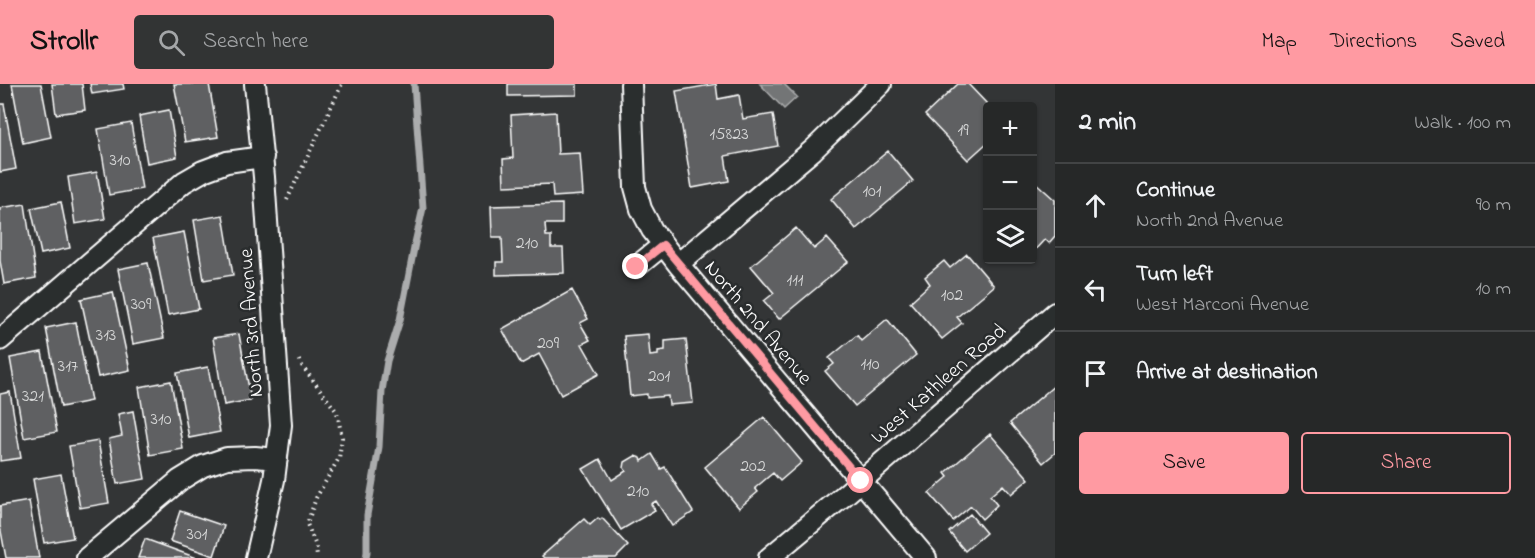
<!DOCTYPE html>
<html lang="en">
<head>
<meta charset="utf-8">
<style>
	body { margin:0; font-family:"Indie Flower",sans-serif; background:#323434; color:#f1f3f6 }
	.controls { position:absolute; right:18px; top:18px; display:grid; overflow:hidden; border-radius:6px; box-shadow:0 2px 4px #0004 }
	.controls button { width:54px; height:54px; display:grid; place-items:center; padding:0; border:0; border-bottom:2px solid #424445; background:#262828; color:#f1f3f6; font:30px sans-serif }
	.stop { position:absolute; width:18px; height:18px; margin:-14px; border:4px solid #ff9aa2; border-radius:50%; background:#fff }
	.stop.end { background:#ff9aa2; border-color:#fff; box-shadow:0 2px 6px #0008 }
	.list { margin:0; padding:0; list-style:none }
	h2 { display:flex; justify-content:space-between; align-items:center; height:78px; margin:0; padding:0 24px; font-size:26px }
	h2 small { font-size:20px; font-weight:400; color:#a4a6a8 }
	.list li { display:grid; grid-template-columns:39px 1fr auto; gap:18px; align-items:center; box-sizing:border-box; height:84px; padding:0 24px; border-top:2px solid #424445 }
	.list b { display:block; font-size:22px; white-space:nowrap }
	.list p { margin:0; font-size:20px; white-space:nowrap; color:#a4a6a8 }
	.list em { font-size:20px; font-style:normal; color:#a4a6a8 }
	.actions { display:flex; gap:12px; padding:18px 24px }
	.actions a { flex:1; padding:14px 0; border:2px solid #ff9aa2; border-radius:6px; text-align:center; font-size:21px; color:#ff9aa2 }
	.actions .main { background:#ff9aa2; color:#111 }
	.icon { flex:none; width:33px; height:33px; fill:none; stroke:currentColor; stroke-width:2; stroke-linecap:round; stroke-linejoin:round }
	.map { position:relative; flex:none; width:1055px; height:474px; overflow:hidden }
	header { display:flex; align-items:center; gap:36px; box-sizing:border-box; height:84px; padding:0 30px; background:#ff9aa2; color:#111 }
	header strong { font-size:28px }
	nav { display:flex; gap:33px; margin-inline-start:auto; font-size:21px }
	.search { width:420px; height:54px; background:#323434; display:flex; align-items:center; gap:15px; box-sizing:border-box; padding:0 21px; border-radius:6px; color:#a4a6a8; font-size:22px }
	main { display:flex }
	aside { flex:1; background:#262828 }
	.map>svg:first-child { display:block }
	.water { fill:#737576; stroke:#abacad; stroke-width:1.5 }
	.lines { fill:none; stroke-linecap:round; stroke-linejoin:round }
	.stream { stroke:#abacad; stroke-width:7 }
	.building { fill:#5f6162; stroke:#fff; stroke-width:1.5 }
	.street-casing { stroke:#fff; stroke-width:24 }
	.path { stroke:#fff; stroke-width:4; stroke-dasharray:1.5 4.5; stroke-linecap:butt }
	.street { stroke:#2a2d2e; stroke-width:20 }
	.route { stroke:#ff9aa2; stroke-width:8 }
	.labels { text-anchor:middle; stroke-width:5; stroke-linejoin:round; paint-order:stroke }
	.number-label { font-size:18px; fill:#d7d8d8 }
	.street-label { font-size:21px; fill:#fff; stroke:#2a2d2e }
</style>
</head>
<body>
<header>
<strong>Strollr</strong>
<div class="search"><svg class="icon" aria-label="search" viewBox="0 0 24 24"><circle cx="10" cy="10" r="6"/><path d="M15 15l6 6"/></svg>Search here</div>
<nav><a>Map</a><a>Directions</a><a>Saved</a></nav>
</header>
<main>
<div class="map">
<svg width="1055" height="474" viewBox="0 0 1055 474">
	<rect width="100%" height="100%" fill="#333536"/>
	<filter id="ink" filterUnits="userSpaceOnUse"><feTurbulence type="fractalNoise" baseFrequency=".0167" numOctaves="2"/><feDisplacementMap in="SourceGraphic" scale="12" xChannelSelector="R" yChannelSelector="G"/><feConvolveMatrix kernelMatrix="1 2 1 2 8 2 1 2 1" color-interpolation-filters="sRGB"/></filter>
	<g filter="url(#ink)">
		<path class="water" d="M 760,0 L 784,0 L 797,13 L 784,25 Z"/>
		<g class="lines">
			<path class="stream" d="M 366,474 L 367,468 L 367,431 L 379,363 L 382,307 L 387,277 L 400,236 L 415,159 L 423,124 L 414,0"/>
		</g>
		<path class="building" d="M 12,0 L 41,0 L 51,53 L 23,59 Z
			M 52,0 L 82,0 L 85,26 L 56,30 Z
			M 90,0 L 123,0 L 124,5 L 92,10 Z
			M 174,0 L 209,0 L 218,53 L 185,58 Z
			M 508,0 L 577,0 L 577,11 L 508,12 Z
			M 716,0 L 718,15 L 739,11 L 743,35 L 773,30 L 778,62 L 725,72 L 729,97 L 692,104 L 676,7 Z
			M 958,0 L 968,0 L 989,22 L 988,22 L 988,58 L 968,76 L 925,31 Z
			M 0,20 L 4,20 L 16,85 L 0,88 Z
			M 169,26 L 177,73 L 147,79 L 139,32 Z
			M 556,28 L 558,70 L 580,69 L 583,111 L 553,113 L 552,100 L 504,102 L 503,75 L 513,74 L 511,31 Z
			M 131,39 L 142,105 L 109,111 L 98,45 Z
			M 888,67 L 913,97 L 856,145 L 831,115 Z
			M 97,88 L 105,135 L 75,140 L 68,93 Z
			M 1035,98 L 1055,116 L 1055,152 L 1049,159 L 1045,155 L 1032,169 L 1032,100 Z
			M 61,118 L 70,164 L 41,170 L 31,124 Z
			M 25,120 L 36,194 L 4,200 L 0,177 L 0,124 Z
			M 562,120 L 562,140 L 545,140 L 546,152 L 551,152 L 551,164 L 563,164 L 564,189 L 496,191 L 496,178 L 503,178 L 502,153 L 492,153 L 491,122 Z
			M 223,131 L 233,191 L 204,196 L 194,136 Z
			M 796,144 L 814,165 L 827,154 L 848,178 L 779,235 L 764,217 L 774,209 L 751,182 Z
			M 184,148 L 199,225 L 168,231 L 153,154 Z
			M 967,170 L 994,202 L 957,233 L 962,239 L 942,255 L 910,218 L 930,200 L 925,193 L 944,177 L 950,184 Z
			M 148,179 L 164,254 L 133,260 L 118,185 Z
			M 572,206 L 588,235 L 580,239 L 590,256 L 582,260 L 599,290 L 561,311 L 539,270 L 521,280 L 502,245 Z
			M 113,208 L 130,286 L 98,293 L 81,215 Z
			M 887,235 L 916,271 L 855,322 L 825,287 L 834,280 L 829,274 L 857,251 L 861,257 Z
			M 76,238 L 91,317 L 61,323 L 46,244 Z
			M 239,250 L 251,316 L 224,321 L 213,254 Z
			M 648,250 L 650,272 L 658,271 L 658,267 L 665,266 L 665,257 L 686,255 L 693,319 L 669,321 L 668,312 L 647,314 L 647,310 L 630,312 L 624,252 Z
			M 42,268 L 57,348 L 24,354 L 10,274 Z
			M 208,283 L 220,348 L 189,354 L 177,289 Z
			M 171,297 L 183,365 L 150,371 L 139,303 Z
			M 1055,301 L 1055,369 L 1043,379 L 1010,339 Z
			M 10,308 L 21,374 L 0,377 L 0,310 Z
			M 133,327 L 145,395 L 117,400 L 109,355 L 122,352 L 118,330 Z
			M 764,333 L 802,378 L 780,397 L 773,389 L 755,404 L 758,408 L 739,424 L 705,383 Z
			M 990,350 L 1029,395 L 1011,410 L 1003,401 L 990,412 L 997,421 L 982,435 L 971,422 L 953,437 L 929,409 L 948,393 L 945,389 Z
			M 98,357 L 109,419 L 80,424 L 69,362 Z
			M 652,370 L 661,385 L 665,383 L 693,428 L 672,442 L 656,417 L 651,420 L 655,426 L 621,446 L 583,385 L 600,375 L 612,396 L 626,387 L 624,384 L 625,378 L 635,372 L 641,374 L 642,377 Z
			M 61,390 L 73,454 L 44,459 L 33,395 Z
			M 29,417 L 39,474 L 6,474 L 0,442 L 0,422 Z
			M 180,427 L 224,442 L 214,472 L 170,457 Z
			M 970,430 L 986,449 L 965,467 L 949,448 Z
			M 598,434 L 600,436 L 602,434 L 628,462 L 616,474 L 544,474 L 542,472 L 584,435 L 590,441 Z
			M 145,455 L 197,474 L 138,474 Z"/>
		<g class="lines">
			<defs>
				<path id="street" d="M 255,0 L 264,93 L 281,341 L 274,396 L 256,474
					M 631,0 L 635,103 L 641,125 L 652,146 L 678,180 L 926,474
					M 678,180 L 813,66 L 881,0
					M 636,183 L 663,161
					M 0,256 L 184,98 L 203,87 L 227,78 L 263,73
					M 87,474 L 180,396 L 203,382 L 227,374 L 255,373 L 277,375
					M 769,474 L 847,409 L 1055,229"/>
			</defs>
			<use href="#street" class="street-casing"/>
			<path class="path" d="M 287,116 L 342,0
				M 299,276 L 300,279 L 337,328 L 342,354 L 339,374 L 316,414 L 307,440 L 316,462 L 317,474"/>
			<use href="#street" class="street"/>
		</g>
	</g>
	<g class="lines" filter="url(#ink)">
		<path class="route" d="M 636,183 L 663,161 L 861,397"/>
	</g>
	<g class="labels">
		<g class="number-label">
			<text x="963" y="51">19</text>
			<text x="729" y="55">15823</text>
			<text x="120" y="81">310</text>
			<text x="872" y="112">101</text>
			<text x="527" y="164">210</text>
			<text x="795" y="201">111</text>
			<text x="952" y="216">102</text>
			<text x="141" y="225">309</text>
			<text x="106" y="256">313</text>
			<text x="548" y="264">209</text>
			<text x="870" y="285">110</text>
			<text x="68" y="287">317</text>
			<text x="659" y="297">201</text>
			<text x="33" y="317">321</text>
			<text x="161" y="340">310</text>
			<text x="753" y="387">202</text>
			<text x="638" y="412">210</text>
			<text x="197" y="455">301</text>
		</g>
		<g class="street-label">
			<text transform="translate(759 238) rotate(50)" y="7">North 2nd Avenue</text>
			<text transform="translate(250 239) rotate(-94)" y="7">North 3rd Avenue</text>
			<text transform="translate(938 299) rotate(-41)" y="7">West Kathleen Road</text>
		</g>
	</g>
</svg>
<div class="controls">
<button>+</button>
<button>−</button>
<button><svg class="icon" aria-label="layers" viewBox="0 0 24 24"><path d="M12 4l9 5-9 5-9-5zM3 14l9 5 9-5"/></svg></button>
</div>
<div class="stop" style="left:861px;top:397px"></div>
<div class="stop end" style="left:636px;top:183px"></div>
</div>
<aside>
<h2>2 min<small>Walk · 100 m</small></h2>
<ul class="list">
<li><svg class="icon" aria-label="ahead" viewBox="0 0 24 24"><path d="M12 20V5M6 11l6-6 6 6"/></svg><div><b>Continue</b><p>North 2nd Avenue</p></div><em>90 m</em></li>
<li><svg class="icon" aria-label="left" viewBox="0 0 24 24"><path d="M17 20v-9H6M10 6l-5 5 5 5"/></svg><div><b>Turn left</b><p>West Marconi Avenue</p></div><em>10 m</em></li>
<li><svg class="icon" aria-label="arrive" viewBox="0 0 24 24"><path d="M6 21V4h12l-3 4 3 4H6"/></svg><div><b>Arrive at destination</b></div></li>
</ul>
<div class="actions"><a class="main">Save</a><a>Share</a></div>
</aside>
</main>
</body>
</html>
